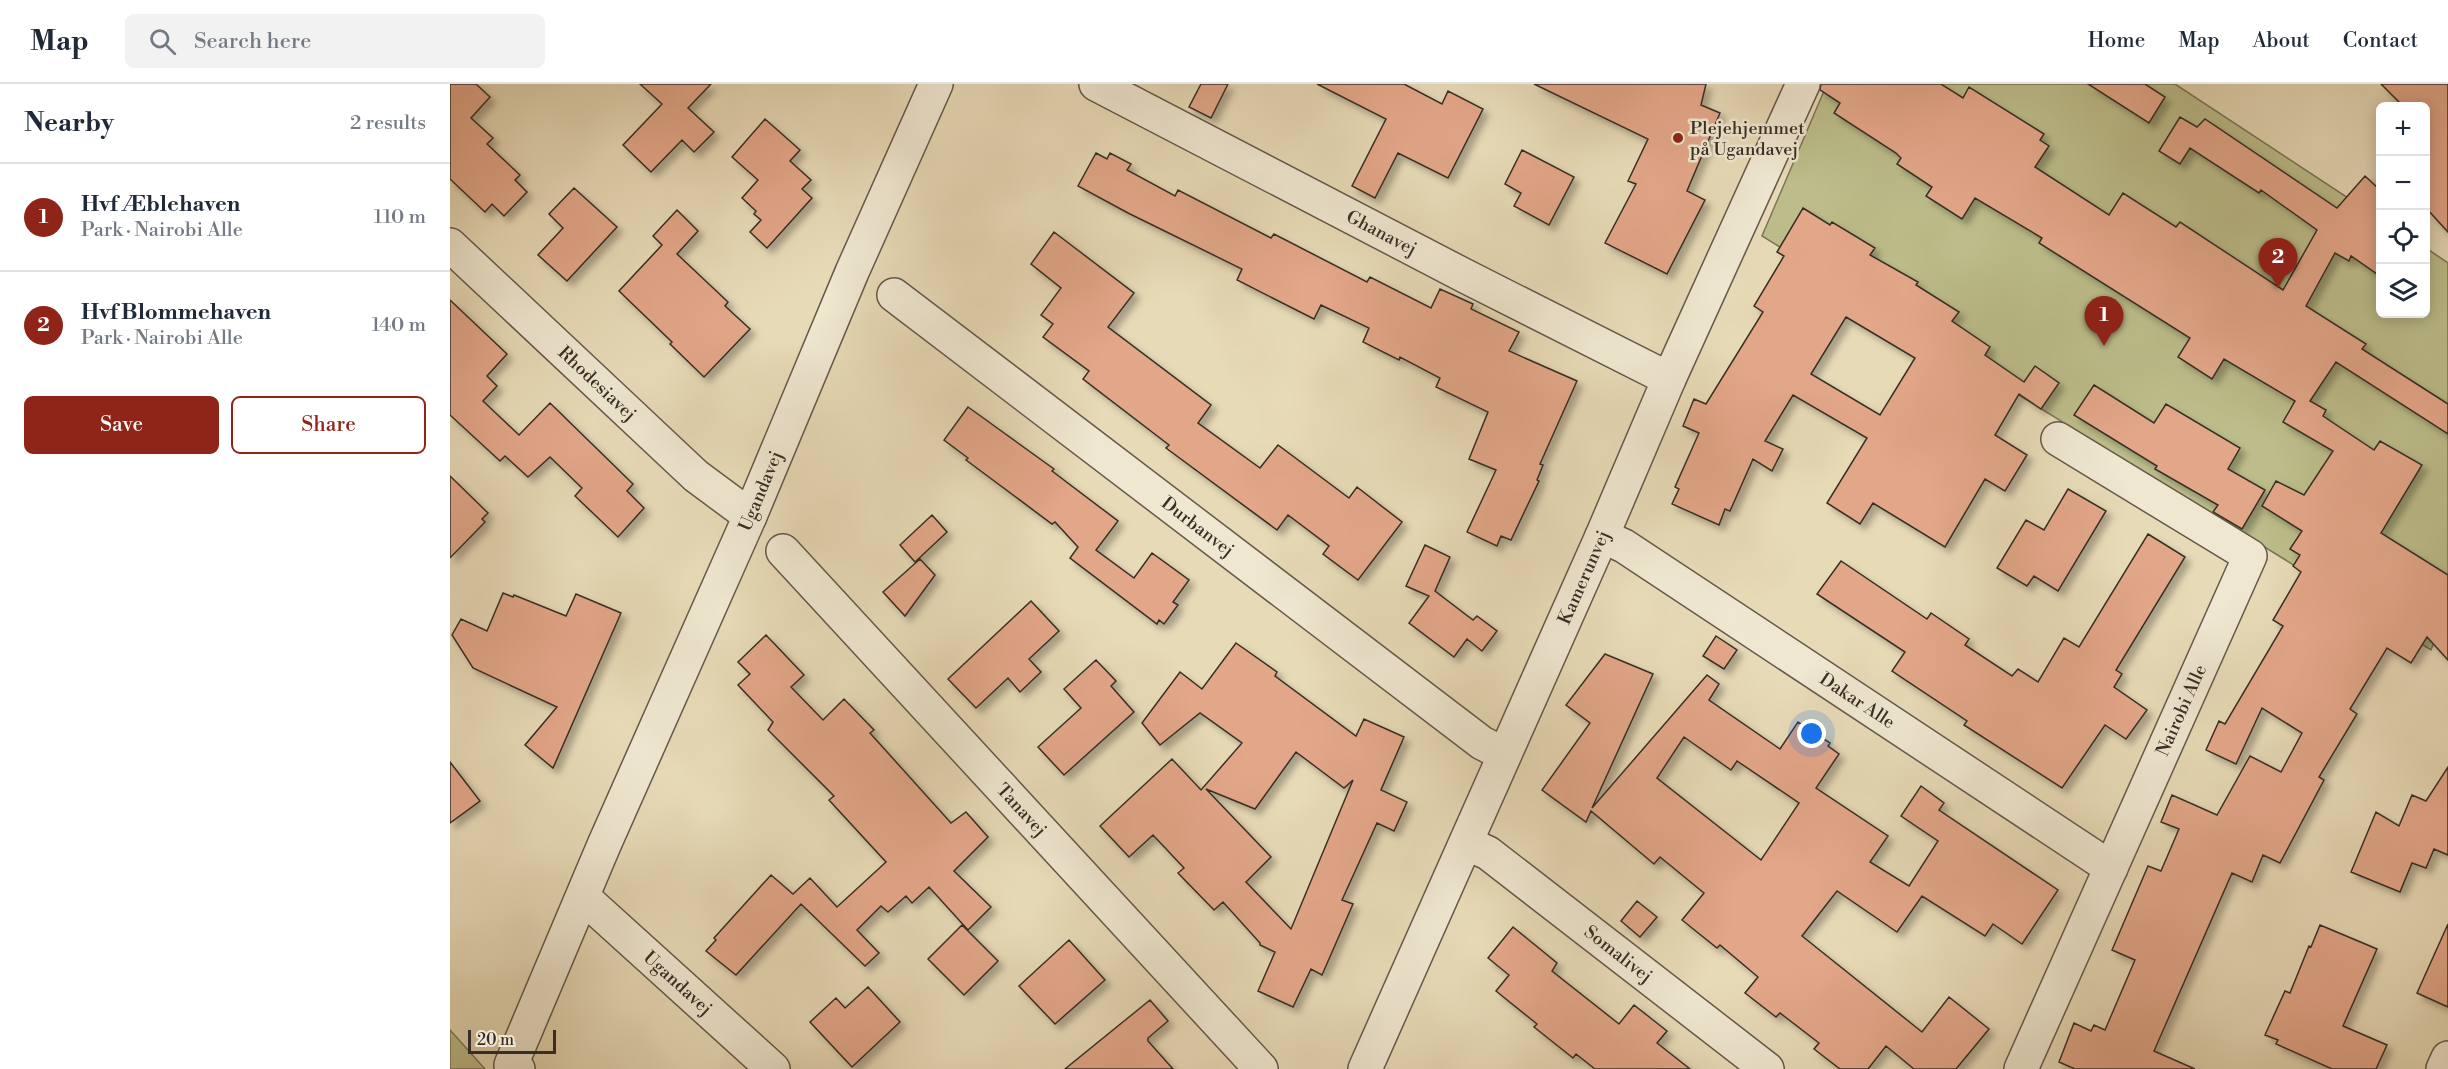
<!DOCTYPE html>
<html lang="en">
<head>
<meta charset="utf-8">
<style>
	body { margin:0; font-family:"Libre Bodoni",serif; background:#f2f2f3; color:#1f2937 }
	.controls { position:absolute; right:18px; top:18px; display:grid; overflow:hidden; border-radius:9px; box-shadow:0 3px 15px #0003 }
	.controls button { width:54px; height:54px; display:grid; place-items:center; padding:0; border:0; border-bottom:2px solid #e0e1e3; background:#fff; color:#1f2937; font:30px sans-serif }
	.scale { position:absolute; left:18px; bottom:15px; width:88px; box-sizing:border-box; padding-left:6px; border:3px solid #382e25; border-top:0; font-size:16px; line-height:21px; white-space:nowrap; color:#382e25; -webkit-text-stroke:4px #efe7d0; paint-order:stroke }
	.you { position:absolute; left:1362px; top:650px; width:21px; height:21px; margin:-15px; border:4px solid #fff; border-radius:50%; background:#1a73e8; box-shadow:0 0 0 9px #1a73e833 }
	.badge { display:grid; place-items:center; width:39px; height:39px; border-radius:50%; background:#8f2418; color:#fff; font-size:20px; font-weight:700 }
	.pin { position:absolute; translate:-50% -50px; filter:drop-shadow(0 2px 3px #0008) }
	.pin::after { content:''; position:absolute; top:32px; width:21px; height:18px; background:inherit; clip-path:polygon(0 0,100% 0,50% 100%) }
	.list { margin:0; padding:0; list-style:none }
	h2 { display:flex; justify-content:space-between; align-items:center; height:78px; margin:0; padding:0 24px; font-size:26px }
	h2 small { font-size:20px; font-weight:400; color:#747a83 }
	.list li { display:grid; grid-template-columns:39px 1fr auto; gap:18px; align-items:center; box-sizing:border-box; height:108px; padding:0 24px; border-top:2px solid #e0e1e3 }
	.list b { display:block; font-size:22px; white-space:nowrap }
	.list p { margin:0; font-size:20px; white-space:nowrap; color:#747a83 }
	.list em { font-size:20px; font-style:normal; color:#747a83 }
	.actions { display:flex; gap:12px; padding:18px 24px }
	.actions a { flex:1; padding:14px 0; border:2px solid #8f2418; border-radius:9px; text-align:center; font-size:21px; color:#8f2418 }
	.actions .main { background:#8f2418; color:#fff }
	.icon { flex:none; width:33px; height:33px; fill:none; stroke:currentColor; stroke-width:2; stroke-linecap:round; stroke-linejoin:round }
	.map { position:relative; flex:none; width:1998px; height:985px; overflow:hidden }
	header { display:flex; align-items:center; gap:36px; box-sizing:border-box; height:84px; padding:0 30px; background:#fff; border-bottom:2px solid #e0e1e3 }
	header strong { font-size:28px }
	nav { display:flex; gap:33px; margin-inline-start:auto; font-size:21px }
	.search { width:420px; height:54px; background:#f2f2f3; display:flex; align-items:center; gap:15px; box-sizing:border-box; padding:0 21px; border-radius:9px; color:#747a83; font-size:22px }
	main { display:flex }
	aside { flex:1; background:#fff }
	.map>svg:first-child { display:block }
	.green { fill:#bcbd8a; stroke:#7a7658; stroke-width:1.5 }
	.building { fill:#e2a688; stroke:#382e25; stroke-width:1.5; fill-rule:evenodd; filter:url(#shadow) }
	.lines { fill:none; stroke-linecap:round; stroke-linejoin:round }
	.minor-casing { stroke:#64594a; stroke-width:36 }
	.minor { stroke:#efe7d0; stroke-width:33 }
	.poi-dot { fill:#8f2418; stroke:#efe7d0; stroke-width:2 }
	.labels { text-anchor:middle; stroke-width:5; stroke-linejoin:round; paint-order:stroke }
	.poi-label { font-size:18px; fill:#382e25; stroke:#efe7d0; text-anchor:start }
	.street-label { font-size:18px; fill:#382e25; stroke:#efe7d0 }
</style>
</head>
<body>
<header>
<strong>Map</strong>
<div class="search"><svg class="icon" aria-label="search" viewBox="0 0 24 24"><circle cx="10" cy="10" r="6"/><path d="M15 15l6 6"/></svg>Search here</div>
<nav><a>Home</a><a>Map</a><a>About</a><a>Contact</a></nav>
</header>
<main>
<aside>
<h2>Nearby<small>2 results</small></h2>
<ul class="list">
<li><span class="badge">1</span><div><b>Hvf Æblehaven</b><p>Park · Nairobi Alle</p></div><em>110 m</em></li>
<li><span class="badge">2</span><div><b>Hvf Blommehaven</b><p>Park · Nairobi Alle</p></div><em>140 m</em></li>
</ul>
<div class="actions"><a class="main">Save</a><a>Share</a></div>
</aside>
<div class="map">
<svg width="1998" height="985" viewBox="0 0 1998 985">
	<defs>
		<filter id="shadow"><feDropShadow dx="5.5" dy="5.5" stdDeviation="3" flood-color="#0004"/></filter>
	</defs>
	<rect width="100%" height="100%" fill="#e7dab7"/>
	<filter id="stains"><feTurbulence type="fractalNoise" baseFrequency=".00333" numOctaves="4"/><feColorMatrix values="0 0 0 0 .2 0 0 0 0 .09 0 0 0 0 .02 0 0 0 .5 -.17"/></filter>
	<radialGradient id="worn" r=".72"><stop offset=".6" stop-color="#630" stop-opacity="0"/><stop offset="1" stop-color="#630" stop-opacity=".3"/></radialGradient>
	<path class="green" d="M 1377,0 L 1725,0 L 1930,135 L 1930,230 L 1976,230 L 1976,164 L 1998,179 L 1998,523 L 1981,566 L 1312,152 Z
		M 0,946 L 35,985 L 0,985 Z"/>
	<path class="building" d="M 0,0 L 26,0 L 40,13 L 21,34 L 43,54 L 37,60 L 70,91 L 65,96 L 77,108 L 54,132 L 42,120 L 35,128 L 0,95 Z
		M 190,0 L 261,0 L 238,24 L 264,48 L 244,68 L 232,56 L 201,88 L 173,61 L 212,20 Z
		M 751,0 L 778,0 L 761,34 L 739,23 Z
		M 867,0 L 954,0 L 992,20 L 998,7 L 1033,25 L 998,94 L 948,69 L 925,114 L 902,102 L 936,35 Z
		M 1084,0 L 1256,0 L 1251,21 L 1270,29 L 1237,107 L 1255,116 L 1217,190 L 1155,159 L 1186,100 L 1178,97 L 1198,55 Z
		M 1371,0 L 1491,0 L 1513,14 L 1519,3 L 1594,50 L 1590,56 L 1599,62 L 1585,83 L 1659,131 L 1673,109 L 1726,143 L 1730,138 L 1833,206 L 1867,146 L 1811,106 L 1809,109 L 1740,64 L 1730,80 L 1709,67 L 1730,33 L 1747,43 L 1755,35 L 1887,124 L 1915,92 L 1930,106 L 1930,192 L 1901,172 L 1899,177 L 1885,169 L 1856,222 L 1916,260 L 1912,265 L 1998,320 L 1998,350 L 1886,278 L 1860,317 L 1876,326 L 1873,332 L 1924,366 L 1930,357 L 1972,381 L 1931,449 L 1998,491 L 1998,576 L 1977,553 L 1961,579 L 1937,564 L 1900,625 L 1907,630 L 1869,693 L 1874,696 L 1830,779 L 1813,771 L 1802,798 L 1782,789 L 1704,967 L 1745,985 L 1625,985 L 1609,978 L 1624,939 L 1641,947 L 1644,941 L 1655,946 L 1685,876 L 1662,866 L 1698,782 L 1711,787 L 1729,745 L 1711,738 L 1722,711 L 1767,731 L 1800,672 L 1831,688 L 1852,649 L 1812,624 L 1786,680 L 1756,666 L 1769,637 L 1775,640 L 1833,542 L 1823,536 L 1851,488 L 1843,482 L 1850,471 L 1840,465 L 1852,447 L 1812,422 L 1826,397 L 1854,411 L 1883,367 L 1833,338 L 1845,317 L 1774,275 L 1762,295 L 1728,273 L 1740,254 L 1589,159 L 1592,154 L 1525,114 L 1512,135 L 1476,112 L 1482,103 L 1447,80 L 1451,74 L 1446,69 L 1384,29 L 1390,19 L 1370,6 Z
		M 1638,0 L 1695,0 L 1715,13 L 1699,39 Z
		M 1931,0 L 1998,0 L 1998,148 L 1976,124 L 1976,22 L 1953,22 Z
		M 315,35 L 350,66 L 340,77 L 361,96 L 352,105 L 362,114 L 317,164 L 300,148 L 311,136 L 304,130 L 306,127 L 292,114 L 308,96 L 282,73 Z
		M 1072,66 L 1124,93 L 1099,141 L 1064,122 L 1071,109 L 1055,100 Z
		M 646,69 L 657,75 L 660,69 L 681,80 L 677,86 L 725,112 L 728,106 L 821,154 L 824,150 L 917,198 L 920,193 L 981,224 L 990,205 L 1023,220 L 1021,225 L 1069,248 L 1059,267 L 1127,297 L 1090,380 L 1093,381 L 1087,396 L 1089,397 L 1061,456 L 1051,452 L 1047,462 L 1017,448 L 1046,386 L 1019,375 L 1038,328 L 986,303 L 990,294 L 950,273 L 949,276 L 913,258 L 919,244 L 871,221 L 864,235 L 787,196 L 792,185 L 678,129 L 628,102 Z
		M 124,104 L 167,143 L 117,197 L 88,171 L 113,144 L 99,130 Z
		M 1353,124 L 1380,141 L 1382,138 L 1425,164 L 1420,171 L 1468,198 L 1466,201 L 1509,228 L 1502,237 L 1540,263 L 1535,271 L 1574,298 L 1585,282 L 1609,299 L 1591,325 L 1569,310 L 1545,351 L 1577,371 L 1555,407 L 1535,395 L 1495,463 L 1423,419 L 1410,440 L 1377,419 L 1417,354 L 1343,311 L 1315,357 L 1333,365 L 1322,387 L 1303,375 L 1280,427 L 1275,425 L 1269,441 L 1222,420 L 1229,405 L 1225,403 L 1249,349 L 1233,342 L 1244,315 L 1256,320 L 1313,228 L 1304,222 L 1334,172 L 1327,168 ZM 1396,233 L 1465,274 L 1430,331 L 1361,290 Z
		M 227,126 L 248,147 L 227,170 L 278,218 L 275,222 L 300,245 L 254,293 L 220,260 L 222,258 L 169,207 L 212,161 L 203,152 Z
		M 604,148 L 684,209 L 658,243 L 761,321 L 748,339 L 810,384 L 828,361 L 899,414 L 907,403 L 952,438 L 908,496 L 873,470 L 879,462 L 838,431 L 827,446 L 716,364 L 719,361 L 633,295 L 639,287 L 593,253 L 603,240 L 591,231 L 611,204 L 581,180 Z
		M 0,216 L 57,270 L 37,292 L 47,302 L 33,317 L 69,351 L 100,319 L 183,400 L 177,407 L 194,424 L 168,453 L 125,412 L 132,404 L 100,373 L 78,393 L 55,372 L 50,377 L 0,331 Z
		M 1644,301 L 1704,339 L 1716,320 L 1790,364 L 1778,385 L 1815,406 L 1792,445 L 1763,428 L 1768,421 L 1705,385 L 1707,382 L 1624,331 Z
		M 518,323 L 604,385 L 602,387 L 668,437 L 646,466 L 684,494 L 702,469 L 739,496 L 723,518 L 728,521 L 714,540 L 709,536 L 707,540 L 620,474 L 628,463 L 605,438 L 602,440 L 516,376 L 518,374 L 494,356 Z
		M 0,392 L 38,429 L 32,435 L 35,438 L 0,474 Z
		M 1618,405 L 1656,427 L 1608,507 L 1584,492 L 1577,502 L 1547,484 L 1576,436 L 1594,446 Z
		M 482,431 L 497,448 L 465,478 L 450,461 Z
		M 1698,450 L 1735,473 L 1666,586 L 1672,590 L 1664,603 L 1697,626 L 1676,655 L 1655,641 L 1612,704 L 1514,641 L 1517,637 L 1442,587 L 1455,568 L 1367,510 L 1391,477 L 1477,535 L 1481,529 L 1519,555 L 1515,561 L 1562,592 L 1568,585 L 1588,598 L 1614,554 L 1629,563 Z
		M 975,461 L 1000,473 L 985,507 L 1023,536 L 1027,532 L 1047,547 L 1032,567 L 1017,555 L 1004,573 L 959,539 L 979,512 L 956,502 Z
		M 470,475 L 485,491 L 455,532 L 433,508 Z
		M 53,509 L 63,513 L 64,511 L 116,532 L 126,510 L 171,529 L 103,684 L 75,661 L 107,623 L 23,584 L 2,551 L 11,535 L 37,547 Z
		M 581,517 L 609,547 L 579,575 L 591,588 L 570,608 L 558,594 L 526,624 L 498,595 Z
		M 316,551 L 354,591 L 341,603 L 373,636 L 394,615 L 424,646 L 420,649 L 501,739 L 516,728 L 538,753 L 504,787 L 541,823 L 518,846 L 479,803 L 462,819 L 456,812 L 438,828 L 431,822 L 407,846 L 429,869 L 415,882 L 351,820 L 286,891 L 256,867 L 266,856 L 264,854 L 321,791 L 343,810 L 360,794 L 387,823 L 436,778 L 379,716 L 384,712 L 318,646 L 323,638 L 288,601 L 300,590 L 288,578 Z
		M 1266,552 L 1287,566 L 1274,585 L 1253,572 Z
		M 786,559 L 827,588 L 825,592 L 906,652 L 914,635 L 954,653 L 931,706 L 957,718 L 944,747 L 927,739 L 892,816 L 903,820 L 872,891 L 861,885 L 843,923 L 808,907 L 825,868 L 810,861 L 810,859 L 773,818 L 764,826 L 728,789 L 734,784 L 703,751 L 679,773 L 650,742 L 722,675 L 751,706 L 792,659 L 750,629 L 710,661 L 692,639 L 730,588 L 752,605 ZM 846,668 L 894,704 L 903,696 L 841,845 L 796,798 L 821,773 L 756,705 L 805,725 Z
		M 1155,570 L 1203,590 L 1142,724 L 1257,591 L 1269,600 L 1259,616 L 1330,665 L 1348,638 L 1380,659 L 1378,662 L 1389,670 L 1366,704 L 1438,752 L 1420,778 L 1459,802 L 1488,757 L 1451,732 L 1471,702 L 1494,719 L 1489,726 L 1608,806 L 1572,860 L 1543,840 L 1535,852 L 1472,812 L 1447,848 L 1387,807 L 1352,852 L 1472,948 L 1499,913 L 1539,945 L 1506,985 L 1464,985 L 1436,962 L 1418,985 L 1390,985 L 1364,965 L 1369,959 L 1330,929 L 1326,933 L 1295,909 L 1308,893 L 1270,861 L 1267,864 L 1232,836 L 1254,809 L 1210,773 L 1204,780 L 1141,727 L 1136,738 L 1092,706 L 1140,639 L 1116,621 ZM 1234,653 L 1281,686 L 1287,677 L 1349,719 L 1311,776 L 1207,694 Z
		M 646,576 L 666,597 L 661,602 L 684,628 L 614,691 L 588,663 L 631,624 L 614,605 Z
		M 0,678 L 30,717 L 0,739 Z
		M 1998,683 L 1998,771 L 1984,765 L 1976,784 L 1962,779 L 1950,808 L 1901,788 L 1926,728 L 1949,742 L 1962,711 L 1976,717 Z
		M 1187,817 L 1207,833 L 1190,853 L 1171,837 Z
		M 1998,840 L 1998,923 L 1967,909 Z
		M 512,841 L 548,877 L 514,911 L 478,875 Z
		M 1870,841 L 1927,865 L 1893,942 L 1937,961 L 1926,985 L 1882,985 L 1826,960 L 1828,956 L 1815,951 L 1835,907 L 1840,909 L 1859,862 L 1861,863 Z
		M 1063,843 L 1107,879 L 1102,887 L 1169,940 L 1184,921 L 1217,947 L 1207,959 L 1240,985 L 1145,985 L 1126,970 L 1123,974 L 1084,943 L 1087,940 L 1046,907 L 1059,891 L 1038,874 Z
		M 619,856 L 655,896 L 605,940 L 569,902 Z
		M 418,903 L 450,938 L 402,983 L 360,938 L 386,914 L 395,924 Z
		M 700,916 L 718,937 L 698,954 L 698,957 L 723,985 L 615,985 Z"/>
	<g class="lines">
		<defs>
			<g id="minor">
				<path id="s1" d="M 646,0 L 1017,193 L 1219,295"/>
				<path id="s2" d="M 0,161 L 246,392 L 300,432"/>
				<path id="s3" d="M 444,211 L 1032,659 L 1054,670"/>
				<path id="s4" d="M 1152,452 L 1174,462 L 1661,784"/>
				<path id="s5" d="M 333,467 L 811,985"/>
				<path id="s6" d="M 1016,759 L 1038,769 L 1317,985"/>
				<path id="s7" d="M 133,813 L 323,985"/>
				<path id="s8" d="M 68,985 L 61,981 L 154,761 L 300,432 L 402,188 L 486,0"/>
				<path id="s9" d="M 915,985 L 1152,452 L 1219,295 L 1353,0"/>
				<path id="s10" d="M 1571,985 L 1800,472 L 1608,355"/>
				<path d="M 1993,985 L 1998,974"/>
			</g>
		</defs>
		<use href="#minor" class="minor-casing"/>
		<use href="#minor" class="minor"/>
	</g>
	<circle class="poi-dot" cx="1228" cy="54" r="6"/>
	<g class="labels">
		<g class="poi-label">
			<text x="1240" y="50">Plejehjemmet<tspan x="1240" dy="21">på Ugandavej</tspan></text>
		</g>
		<g class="street-label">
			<text dy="6" stroke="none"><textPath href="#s1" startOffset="322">Ghanavej</textPath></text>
			<text dy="6" stroke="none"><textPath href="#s2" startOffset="202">Rhodesiavej</textPath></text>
			<text dy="6" stroke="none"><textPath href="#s8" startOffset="634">Ugandavej</textPath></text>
			<text dy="6" stroke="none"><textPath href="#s3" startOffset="382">Durbanvej</textPath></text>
			<text dy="6" stroke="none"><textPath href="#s9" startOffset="538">Kamerunvej</textPath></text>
			<text dy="6" stroke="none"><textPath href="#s4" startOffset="304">Dakar Alle</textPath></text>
			<text dy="6" stroke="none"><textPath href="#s10" startOffset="393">Nairobi Alle</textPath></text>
			<text dy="6" stroke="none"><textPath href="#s5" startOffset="352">Tanavej</textPath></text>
			<text dy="6" stroke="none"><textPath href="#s6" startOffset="189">Somalivej</textPath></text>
			<text dy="6" stroke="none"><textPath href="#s7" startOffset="128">Ugandavej</textPath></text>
		</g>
	</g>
	<rect width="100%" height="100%" filter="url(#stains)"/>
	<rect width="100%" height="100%" fill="url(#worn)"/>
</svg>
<div class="controls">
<button>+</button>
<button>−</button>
<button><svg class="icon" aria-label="locate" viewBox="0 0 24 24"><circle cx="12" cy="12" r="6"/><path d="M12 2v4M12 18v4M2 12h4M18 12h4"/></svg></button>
<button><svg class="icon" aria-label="layers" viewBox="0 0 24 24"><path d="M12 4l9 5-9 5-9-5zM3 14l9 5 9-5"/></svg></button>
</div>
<div class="scale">20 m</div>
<div class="you"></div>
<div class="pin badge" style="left:1654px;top:262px">1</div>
<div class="pin badge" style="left:1828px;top:204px">2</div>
</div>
</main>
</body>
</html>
